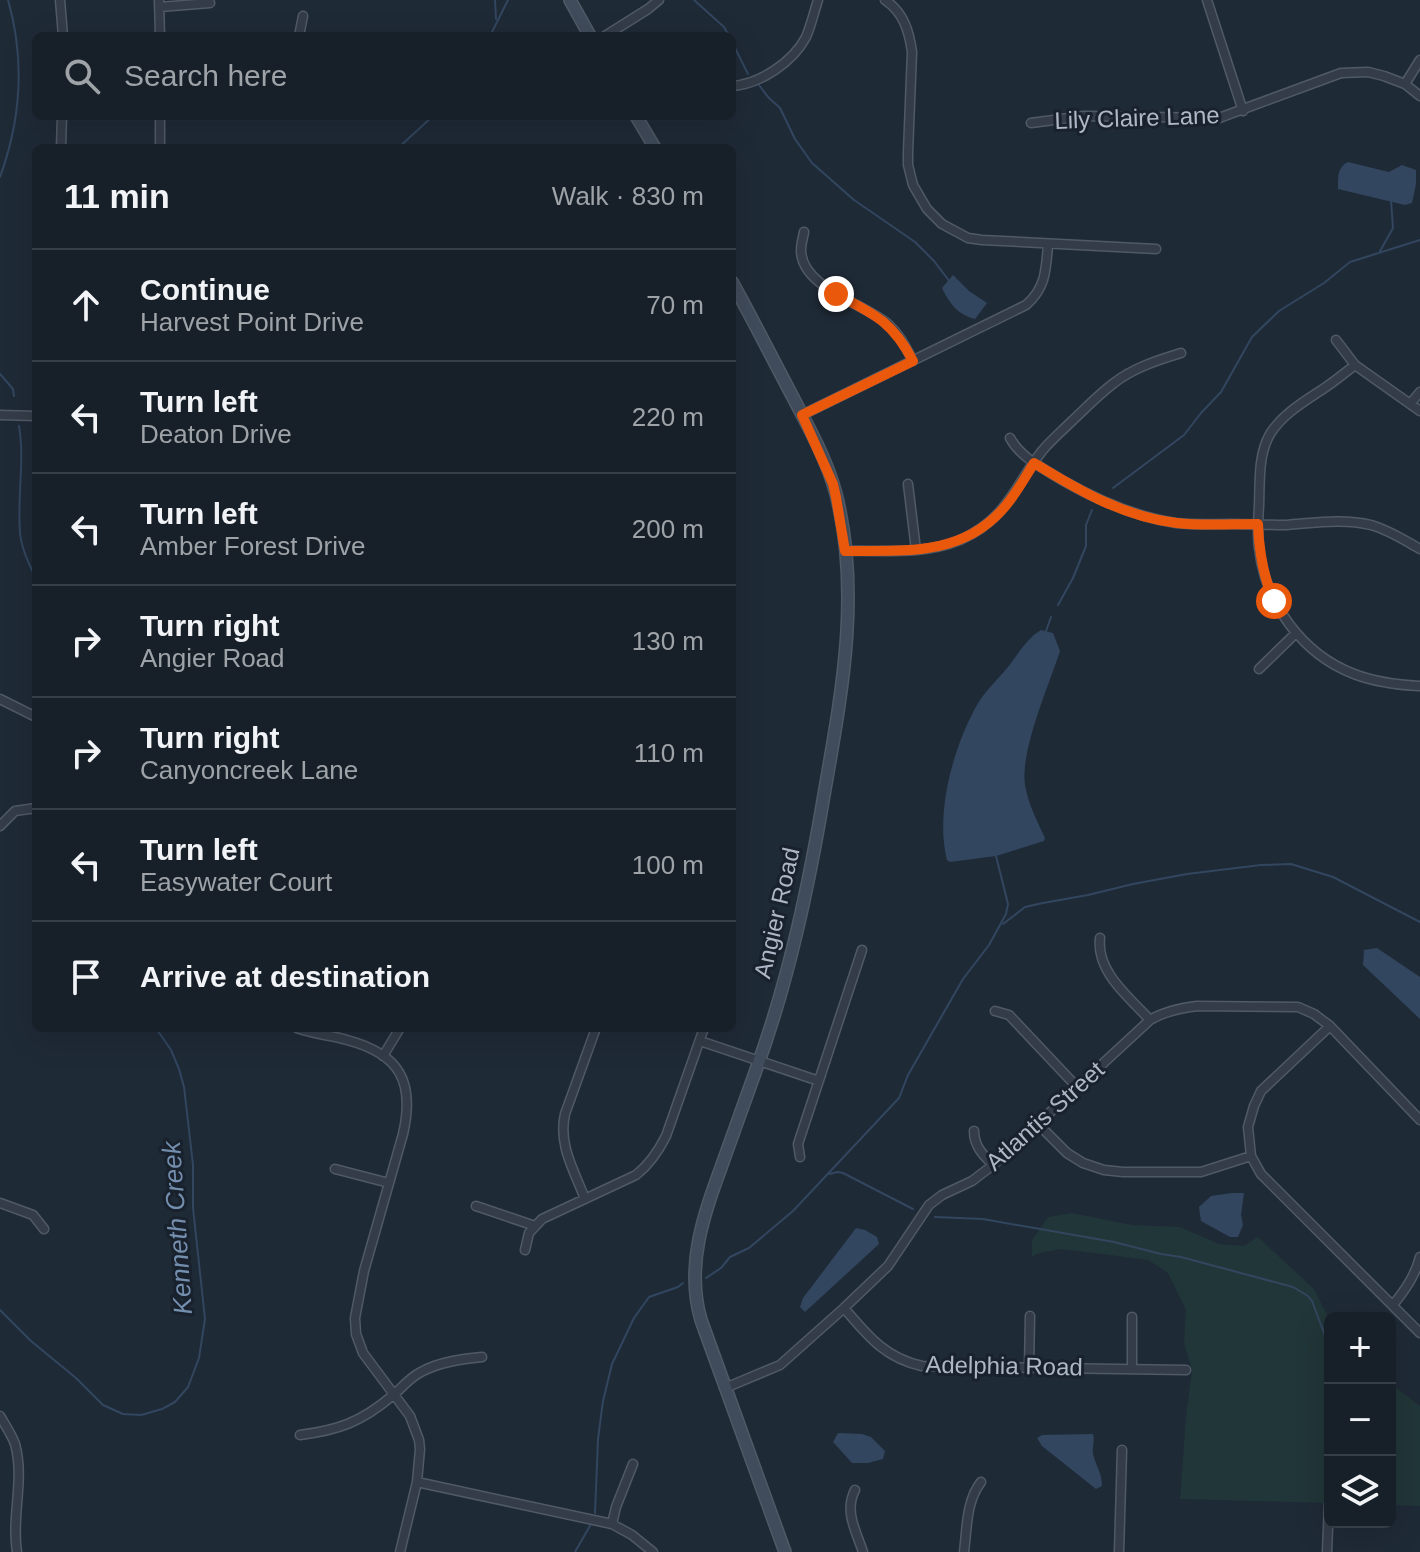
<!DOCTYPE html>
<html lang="en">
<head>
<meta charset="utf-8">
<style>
	body { margin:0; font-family:Helvetica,sans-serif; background:#202831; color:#f1f3f6 }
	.controls { position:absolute; right:24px; bottom:24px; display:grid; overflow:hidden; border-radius:12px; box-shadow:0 8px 32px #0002 }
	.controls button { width:72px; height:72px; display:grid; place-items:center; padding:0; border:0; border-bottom:2px solid #363e46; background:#172029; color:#f1f3f6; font:40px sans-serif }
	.stop { position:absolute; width:24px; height:24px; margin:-18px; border:6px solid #ea580c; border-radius:50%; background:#fff }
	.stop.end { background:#ea580c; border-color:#fff; box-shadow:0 2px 8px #0008 }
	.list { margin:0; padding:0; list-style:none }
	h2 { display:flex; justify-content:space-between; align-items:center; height:104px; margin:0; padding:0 32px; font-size:34px }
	h2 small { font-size:26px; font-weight:400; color:#9ea3a8 }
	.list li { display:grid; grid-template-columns:52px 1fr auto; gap:24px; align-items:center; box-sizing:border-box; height:112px; padding:0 32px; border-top:2px solid #363e46 }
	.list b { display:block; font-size:30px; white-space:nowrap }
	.list p { margin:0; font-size:26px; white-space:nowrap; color:#9ea3a8 }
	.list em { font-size:26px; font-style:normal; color:#9ea3a8 }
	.icon { flex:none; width:44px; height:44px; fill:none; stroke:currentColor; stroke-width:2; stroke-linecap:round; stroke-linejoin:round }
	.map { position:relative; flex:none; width:1420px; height:1552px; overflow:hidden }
	.search { position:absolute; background:#172029; box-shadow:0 8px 32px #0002; left:32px; top:32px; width:704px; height:88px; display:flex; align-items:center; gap:20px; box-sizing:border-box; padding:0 28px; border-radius:12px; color:#9ea3a8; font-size:30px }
	.panel { position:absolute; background:#172029; box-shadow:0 8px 32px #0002; left:32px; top:144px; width:704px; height:888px; border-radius:12px }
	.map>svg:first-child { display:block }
	.green { fill:#213638 }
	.water { fill:#32465f }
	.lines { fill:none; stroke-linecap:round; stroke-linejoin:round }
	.stream { stroke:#32465f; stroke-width:2 }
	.street-casing { stroke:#505a66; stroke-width:11 }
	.secondary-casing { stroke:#505a66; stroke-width:14 }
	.street { stroke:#333c48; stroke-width:8 }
	.secondary { stroke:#404b5b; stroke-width:11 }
	.route { stroke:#ea580c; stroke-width:10 }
	.labels { text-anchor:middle; stroke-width:6; stroke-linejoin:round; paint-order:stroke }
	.street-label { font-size:24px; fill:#adb7c5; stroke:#18212c }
	.water-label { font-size:26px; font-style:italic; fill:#748eae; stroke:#18212c }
</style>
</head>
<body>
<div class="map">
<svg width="1420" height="1552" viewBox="0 0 1420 1552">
	<rect width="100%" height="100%" fill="#1f2a37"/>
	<path class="green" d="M 1072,1213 L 1132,1225 L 1180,1227 L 1219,1244 L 1244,1246 L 1258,1237 L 1314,1289 L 1330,1321 L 1330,1503 L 1180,1499 L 1186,1416 L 1192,1370 L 1184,1344 L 1186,1310 L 1168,1273 L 1148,1260 L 1102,1254 L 1060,1249 L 1036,1254 L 1032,1257 L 1032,1240 L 1048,1217 Z
		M 1390,1383 L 1420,1406 L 1420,1506 L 1390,1505 Z"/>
	<path class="water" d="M 1348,162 L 1389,172 L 1402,165 L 1416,170 L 1416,184 L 1412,203 L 1405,205 L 1338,189 C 1338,178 1337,167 1348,162 Z
		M 953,275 L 969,291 L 987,303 L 975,319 C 958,315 949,303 942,288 Z
		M 1041,630 L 1053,633 L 1060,651 C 1049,685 1020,751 1025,785 C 1028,803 1037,821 1045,838 L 1044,841 L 996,856 L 950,862 L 947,860 C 935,814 953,747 977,705 C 985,691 998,679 1008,667 C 1018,654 1027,638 1041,630 Z
		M 1377,948 L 1420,977 L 1420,1019 L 1363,965 L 1364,950 Z
		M 1232,1193 L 1244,1193 L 1241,1215 L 1243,1225 L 1238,1237 L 1230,1237 L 1201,1221 L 1199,1207 L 1211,1196 Z
		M 856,1228 L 865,1230 L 877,1237 L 879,1244 L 805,1312 L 800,1307 L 803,1298 Z
		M 838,1433 L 862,1434 L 871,1437 L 885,1451 L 883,1459 L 868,1463 L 852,1463 L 833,1442 Z
		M 1093,1434 C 1095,1440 1092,1447 1093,1454 C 1096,1466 1102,1473 1102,1486 L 1096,1489 L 1042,1446 L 1037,1438 L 1042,1435 Z"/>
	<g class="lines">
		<path class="stream" d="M 495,0 L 496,19
			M 694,0 L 724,27 L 729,36
			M 490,36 L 508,0
			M 732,42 L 748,74
			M 759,85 L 768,97 L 780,108 L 795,139 L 812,163 L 854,200 L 915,242 L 934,261 L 950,282
			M 398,148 L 433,116
			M 0,177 C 21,119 25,59 8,0
			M 1379,253 L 1393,228 L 1391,200
			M 0,374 L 13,389 L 14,396
			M 19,426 C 25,461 17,496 20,532 C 21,548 29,564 36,579
			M 1113,488 L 1184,435 L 1201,413 L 1221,392 L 1252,337 L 1279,311 L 1324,283 L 1350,262 L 1420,240
			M 1058,605 L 1073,578 L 1086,546 L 1086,525 L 1092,510
			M 1046,631 L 1051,617
			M 1003,924 L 1025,907 L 1043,903 L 1088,895 L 1133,884 L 1187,874 L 1261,865 L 1291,864 L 1333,877 L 1420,922
			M 830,1174 L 837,1172 L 843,1173 L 913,1209
			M 935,1217 L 983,1219 L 1114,1242 L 1161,1254 L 1181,1257 L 1293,1287 L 1308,1296 L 1312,1301 L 1330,1349
			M 706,1278 L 721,1268 L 730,1257 L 749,1248 L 793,1211 L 899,1098 L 908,1075 L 963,979 L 989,945 L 1006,914 L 1008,904 L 996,856
			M 0,1310 L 31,1341 L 76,1378 L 103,1405 L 123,1414 L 141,1415 L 162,1409 L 175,1402 L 188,1387 L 199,1358 L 205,1319 L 193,1208 L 193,1165 L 184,1087 L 179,1069 L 171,1050 L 156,1028
			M 595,1513 L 598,1439 L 603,1401 L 612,1364 L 634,1318 L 649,1297 L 678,1287 L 683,1283
			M 575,1552 L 591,1524"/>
		<defs>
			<path id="street" d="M 60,0 L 63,36
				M 159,0 L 160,36
				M 885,0 C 903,12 909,30 912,52 L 908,152 L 908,165 L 913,185 L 927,209 L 942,224 L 968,238 L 982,240 L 1156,249
				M 1207,0 L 1243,111
				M 160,7 L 210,3
				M 299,36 L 303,16
				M 605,36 L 648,9 L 659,0
				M 1405,84 L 1420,60
				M 732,86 C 760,84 793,62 806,37 C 811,26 814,12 818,0
				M 1031,123 L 1084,116 L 1219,118 L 1341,73 L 1368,72 L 1384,76 L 1405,84 L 1420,96
				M 61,148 L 62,116
				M 160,148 L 160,116
				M 804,232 C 803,238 801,244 801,250 C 801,288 866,304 889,325 C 900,335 906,348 913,361
				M 1336,340 L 1355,365 L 1420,411
				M 1355,365 C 1346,372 1336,380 1326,387 C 1307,400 1283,413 1270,434 C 1258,455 1260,481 1259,506 C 1258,520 1257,534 1259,548 C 1265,603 1302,654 1354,674 C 1375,682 1398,685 1420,686
				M 1410,404 L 1420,392
				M 0,415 L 36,416
				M 802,415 L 1026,305 C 1046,288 1046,269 1048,244
				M 1010,438 C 1021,458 1043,468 1062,480 C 1097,500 1135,517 1176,523 C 1194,525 1212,524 1230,524 C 1249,524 1267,525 1286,525 C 1314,523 1343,518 1371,525 C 1389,530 1404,540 1420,549
				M 908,484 L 916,550
				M 845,551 C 883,550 924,555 960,540 C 1007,519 1014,487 1042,451 C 1051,440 1063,430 1073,420 C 1086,408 1099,394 1114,383 C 1133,368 1158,360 1181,353
				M 1259,669 L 1296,633
				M 0,699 L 36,717
				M 0,826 L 15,811 L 36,808
				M 1100,938 C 1096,972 1129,997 1150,1020
				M 995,1011 L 1009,1015 L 1077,1087
				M 1330,1026 L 1261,1091 L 1254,1106 L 1248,1127 L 1251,1156 L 1261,1174 L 1420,1333
				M 297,1028 C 313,1034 330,1035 347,1040 C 400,1054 415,1082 403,1134 L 364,1271 L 355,1318 L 356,1334 L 363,1353 L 410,1416 L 419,1440 L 420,1449 L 417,1482 L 400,1552
				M 700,1041 L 819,1081
				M 383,1056 L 400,1028
				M 1037,1123 L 1067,1153 L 1083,1163 L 1104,1170 L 1123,1172 L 1201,1172 L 1251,1156
				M 974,1131 C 974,1146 983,1155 993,1165
				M 800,1157 L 798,1144 L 862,950
				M 335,1169 L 389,1183
				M 585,1199 C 574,1170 558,1145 565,1114 L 596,1028
				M 0,1203 L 33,1215 L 44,1229
				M 476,1206 L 535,1226
				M 525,1250 L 529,1233 L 542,1219 L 636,1175 C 650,1164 658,1152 666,1136 L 704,1028
				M 1393,1305 C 1405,1290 1415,1276 1420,1257
				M 844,1308 C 868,1336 885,1358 922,1366 L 1186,1370
				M 1132,1317 L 1132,1369
				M 1029,1368 L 1030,1316
				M 725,1388 L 780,1365 L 844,1308 L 888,1266 L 929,1205 L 942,1195 L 972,1181 L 993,1165 L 1150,1020 C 1165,1011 1180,1008 1197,1006 L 1298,1007 L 1314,1014 L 1330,1026 L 1420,1120
				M 0,1416 C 5,1425 12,1435 15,1444 C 25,1480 11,1516 17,1552
				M 300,1435 C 339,1430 361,1422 392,1396 C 402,1388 409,1378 421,1372 C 439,1362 462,1359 482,1357
				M 417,1482 L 612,1524 L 632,1535 L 653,1552
				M 855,1490 C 844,1511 856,1531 863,1552
				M 612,1524 L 616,1507 L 633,1464
				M 964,1552 C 967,1529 966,1501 981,1482
				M 1119,1552 L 1122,1450
				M 1327,1552 L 1329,1504"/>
			<path id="secondary" d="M 570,0 L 590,36
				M 636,116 L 655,148
				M 732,282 C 751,316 768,350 786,384 C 804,419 826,456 836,494 C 861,592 842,692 825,789 C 809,885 789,979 756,1070 C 745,1101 734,1131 723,1162 C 704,1214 685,1265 701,1320 L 785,1552"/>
		</defs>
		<use href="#street" class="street-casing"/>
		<use href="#secondary" class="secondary-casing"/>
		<use href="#street" class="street"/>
		<use href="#secondary" class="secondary"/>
	</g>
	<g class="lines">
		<path class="route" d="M 836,294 C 874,314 892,321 913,361 L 802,415 L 833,484 L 836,497 L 845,551 C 902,550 960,557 1002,510 C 1015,496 1024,479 1034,463 C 1078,490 1124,517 1177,523 C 1204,526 1231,524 1258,524 C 1259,552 1263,576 1274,601"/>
	</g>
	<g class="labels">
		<g class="street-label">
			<text transform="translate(1137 118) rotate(-2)" y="8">Lily Claire Lane</text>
			<text transform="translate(777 913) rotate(-77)" y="8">Angier Road</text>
			<text transform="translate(1045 1116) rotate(-42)" y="8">Atlantis Street</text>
			<text transform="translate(1004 1366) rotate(1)" y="8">Adelphia Road</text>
		</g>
		<g class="water-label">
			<text transform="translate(177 1228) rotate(-94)" y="9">Kenneth Creek</text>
		</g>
	</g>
</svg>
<div class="controls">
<button>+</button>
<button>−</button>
<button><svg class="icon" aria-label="layers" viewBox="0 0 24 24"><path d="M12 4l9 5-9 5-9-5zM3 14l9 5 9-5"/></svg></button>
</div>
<div class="stop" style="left:1274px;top:601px"></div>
<div class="stop end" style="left:836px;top:294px"></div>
<div class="search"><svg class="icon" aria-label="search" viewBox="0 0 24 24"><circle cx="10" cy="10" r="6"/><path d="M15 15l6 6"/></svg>Search here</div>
<section class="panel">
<h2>11 min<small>Walk · 830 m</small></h2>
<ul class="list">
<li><svg class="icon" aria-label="ahead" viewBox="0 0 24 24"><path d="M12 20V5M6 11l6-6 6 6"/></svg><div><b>Continue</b><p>Harvest Point Drive</p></div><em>70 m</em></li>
<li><svg class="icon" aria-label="left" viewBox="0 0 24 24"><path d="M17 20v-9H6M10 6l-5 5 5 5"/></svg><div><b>Turn left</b><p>Deaton Drive</p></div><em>220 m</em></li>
<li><svg class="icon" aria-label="left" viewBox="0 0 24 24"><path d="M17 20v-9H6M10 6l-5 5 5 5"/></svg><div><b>Turn left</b><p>Amber Forest Drive</p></div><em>200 m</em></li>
<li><svg class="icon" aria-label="right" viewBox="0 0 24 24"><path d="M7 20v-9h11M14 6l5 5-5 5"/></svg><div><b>Turn right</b><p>Angier Road</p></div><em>130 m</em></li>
<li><svg class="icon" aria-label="right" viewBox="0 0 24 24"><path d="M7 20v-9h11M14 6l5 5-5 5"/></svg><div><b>Turn right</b><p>Canyoncreek Lane</p></div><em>110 m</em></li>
<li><svg class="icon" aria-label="left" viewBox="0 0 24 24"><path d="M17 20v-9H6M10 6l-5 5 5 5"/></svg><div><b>Turn left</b><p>Easywater Court</p></div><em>100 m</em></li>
<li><svg class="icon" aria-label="arrive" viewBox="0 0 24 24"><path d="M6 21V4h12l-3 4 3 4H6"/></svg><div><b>Arrive at destination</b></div></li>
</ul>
</section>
</div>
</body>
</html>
